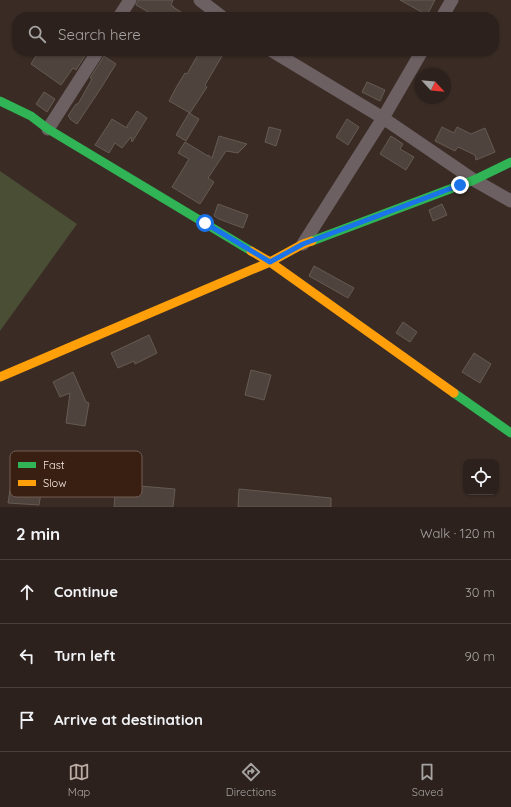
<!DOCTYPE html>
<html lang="en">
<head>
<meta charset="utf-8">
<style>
	body { margin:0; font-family:Quicksand,sans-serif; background:#342925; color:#f1f3f6 }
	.controls { position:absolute; right:12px; bottom:12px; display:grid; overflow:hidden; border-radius:8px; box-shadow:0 1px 3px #0004 }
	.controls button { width:36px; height:36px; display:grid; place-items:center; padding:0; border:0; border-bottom:1px solid #483e3b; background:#2c211c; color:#f1f3f6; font:20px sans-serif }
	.compass { position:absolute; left:415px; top:68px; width:36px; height:36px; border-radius:50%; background:#2c211c; box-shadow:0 1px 3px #0004; rotate:116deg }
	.stop { position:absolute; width:12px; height:12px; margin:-9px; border:3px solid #1a73e8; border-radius:50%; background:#fff }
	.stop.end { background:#1a73e8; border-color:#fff; box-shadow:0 1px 4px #0008 }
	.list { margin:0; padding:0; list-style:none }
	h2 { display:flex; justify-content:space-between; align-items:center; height:52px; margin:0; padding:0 16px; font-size:17px }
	h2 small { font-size:13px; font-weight:400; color:#a6a3a3 }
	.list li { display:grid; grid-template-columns:26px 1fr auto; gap:12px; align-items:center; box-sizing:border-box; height:64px; padding:0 16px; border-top:1px solid #483e3b }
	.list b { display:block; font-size:15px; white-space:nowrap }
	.list em { font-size:13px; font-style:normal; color:#a6a3a3 }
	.icon { flex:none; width:22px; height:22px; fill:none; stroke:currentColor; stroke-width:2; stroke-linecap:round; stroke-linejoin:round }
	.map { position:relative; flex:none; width:511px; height:507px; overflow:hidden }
	.search { position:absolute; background:#2c211c; box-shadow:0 1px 3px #0004; left:12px; right:12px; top:12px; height:44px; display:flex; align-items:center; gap:10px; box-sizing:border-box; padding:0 14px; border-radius:16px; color:#a6a3a3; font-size:15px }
	.sheet { height:244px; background:#2c211c }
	nav { display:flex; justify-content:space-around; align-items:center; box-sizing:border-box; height:56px; border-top:1px solid #483e3b; background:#2c211c; font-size:11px; color:#a6a3a3 }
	nav a { display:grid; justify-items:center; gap:2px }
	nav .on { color:#b9aba4 }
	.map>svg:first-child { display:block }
	.green { fill:#494e35 }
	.building { fill:#4f443d; stroke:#655b53 }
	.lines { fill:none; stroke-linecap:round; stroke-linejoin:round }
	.street { stroke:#6d6062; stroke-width:13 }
	.fast { stroke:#30b455; stroke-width:9 }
	.slow { stroke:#ff9f0a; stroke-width:9 }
	.route { stroke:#1a73e8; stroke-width:5 }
	.key { fill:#381f12; stroke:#735d52; stroke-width:1 }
	.key-label { font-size:11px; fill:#fdefe8 }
</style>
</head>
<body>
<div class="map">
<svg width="511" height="507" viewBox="0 0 511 507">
	<rect width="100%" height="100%" fill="#3a2c25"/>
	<path class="green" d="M 0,171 L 77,224 L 0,331 Z"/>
	<path class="building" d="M 138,0 L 173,0 L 171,5 L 174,7 L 173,7 L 189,17 L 157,17 L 136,5 Z
		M 400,0 L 435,0 L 427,15 Z
		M 39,51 L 88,51 L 76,70 L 73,68 L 61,85 L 31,64 Z
		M 200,51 L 225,51 L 205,85 L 207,87 L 190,113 L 169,101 L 177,86 L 185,73 L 187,74 Z
		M 104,56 L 116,64 L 101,88 L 77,124 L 70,119 L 70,118 L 68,116 L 76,104 L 78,104 L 92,79 L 90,78 Z
		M 367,82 L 385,90 L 380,101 L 362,92 Z
		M 44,92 L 55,99 L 47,112 L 36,104 Z
		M 137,111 L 147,118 L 132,142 L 131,137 L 122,148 L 115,143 L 109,153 L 95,145 L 112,119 L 127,128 L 127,126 Z
		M 189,113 L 199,119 L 186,141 L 176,135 Z
		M 347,119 L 359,127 L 348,145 L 336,137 Z
		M 269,127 L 281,130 L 276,146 L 265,142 Z
		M 442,127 L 454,133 L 457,127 L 471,134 L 485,128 L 495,152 L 476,160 L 475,155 L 458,147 L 455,151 L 435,141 Z
		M 219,136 L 247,144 L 238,153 L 226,151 L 208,178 L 214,182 L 200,204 L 172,187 L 189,159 L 178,153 L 185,142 L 208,156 L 208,155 L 212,158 Z
		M 391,136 L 403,144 L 400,149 L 414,157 L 406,170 L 380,154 Z
		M 218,204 L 248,215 L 243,228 L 219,219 L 214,216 Z
		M 442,204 L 447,215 L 433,221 L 429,210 Z
		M 314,266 L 354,288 L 348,298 L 309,276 Z
		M 403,322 L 417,332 L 410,342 L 396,333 Z
		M 149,335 L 157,353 L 135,364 L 134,361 L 118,368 L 111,353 Z
		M 474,353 L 491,364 L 480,383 L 462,372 Z
		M 251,370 L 271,375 L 264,400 L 245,395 Z
		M 73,372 L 86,402 L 89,403 L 85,426 L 66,423 L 70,393 L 60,397 L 53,382 Z
		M 116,484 L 175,489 L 173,507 L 114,507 Z
		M 239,489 L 331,498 L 331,507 L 238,507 Z
		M 10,490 L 41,493 L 39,505 L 8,503 Z"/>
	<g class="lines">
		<path class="street" d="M 200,0 L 222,17
			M 119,17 L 130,0
			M 442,17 L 452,0
			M 272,51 L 383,118 L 474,180 L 511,201
			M 48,129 L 98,51
			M 303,244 L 383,118 L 422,51"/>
		<path class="fast" d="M 0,101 L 31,116 L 48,129 L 251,251
			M 312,241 L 474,180 L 511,162
			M 454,393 L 511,433"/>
		<path class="slow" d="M 251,251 L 270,262 L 454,393
			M 0,377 L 270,262 L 303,244 L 312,241"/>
	</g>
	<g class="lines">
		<path class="route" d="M 205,223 L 270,262 L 303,244 L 460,185"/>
	</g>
	<rect x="10" y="451" width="132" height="46" rx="6" class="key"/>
	<rect x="18" y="462" width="18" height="6" fill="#30b455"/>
	<rect x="18" y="480" width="18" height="6" fill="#ff9f0a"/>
	<g class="key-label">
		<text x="43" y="469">Fast</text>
		<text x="43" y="487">Slow</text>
	</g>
</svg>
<div class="controls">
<button><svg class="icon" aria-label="locate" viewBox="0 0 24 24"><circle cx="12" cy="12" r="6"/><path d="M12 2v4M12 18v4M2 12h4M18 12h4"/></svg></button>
</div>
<svg class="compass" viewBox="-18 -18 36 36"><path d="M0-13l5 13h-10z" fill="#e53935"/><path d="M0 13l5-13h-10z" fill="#a6a3a3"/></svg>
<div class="stop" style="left:205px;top:223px"></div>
<div class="stop end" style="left:460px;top:185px"></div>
<div class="search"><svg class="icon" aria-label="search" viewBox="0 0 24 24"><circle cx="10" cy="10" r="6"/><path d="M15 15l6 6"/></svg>Search here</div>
</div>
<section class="sheet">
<h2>2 min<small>Walk · 120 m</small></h2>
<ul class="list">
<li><svg class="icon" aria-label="ahead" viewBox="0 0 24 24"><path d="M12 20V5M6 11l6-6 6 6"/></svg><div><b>Continue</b></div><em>30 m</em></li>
<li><svg class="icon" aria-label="left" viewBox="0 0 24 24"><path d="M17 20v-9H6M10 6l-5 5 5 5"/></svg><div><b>Turn left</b></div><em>90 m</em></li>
<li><svg class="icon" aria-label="arrive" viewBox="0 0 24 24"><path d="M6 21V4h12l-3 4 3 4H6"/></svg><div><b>Arrive at destination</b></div></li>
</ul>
</section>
<nav>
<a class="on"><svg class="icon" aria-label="map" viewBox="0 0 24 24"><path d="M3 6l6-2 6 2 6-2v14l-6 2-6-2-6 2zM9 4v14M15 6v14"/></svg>Map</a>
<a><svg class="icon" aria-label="directions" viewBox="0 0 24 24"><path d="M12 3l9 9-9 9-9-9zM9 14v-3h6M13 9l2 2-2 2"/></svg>Directions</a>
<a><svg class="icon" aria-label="saved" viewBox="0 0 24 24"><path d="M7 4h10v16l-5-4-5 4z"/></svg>Saved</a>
</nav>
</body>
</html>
